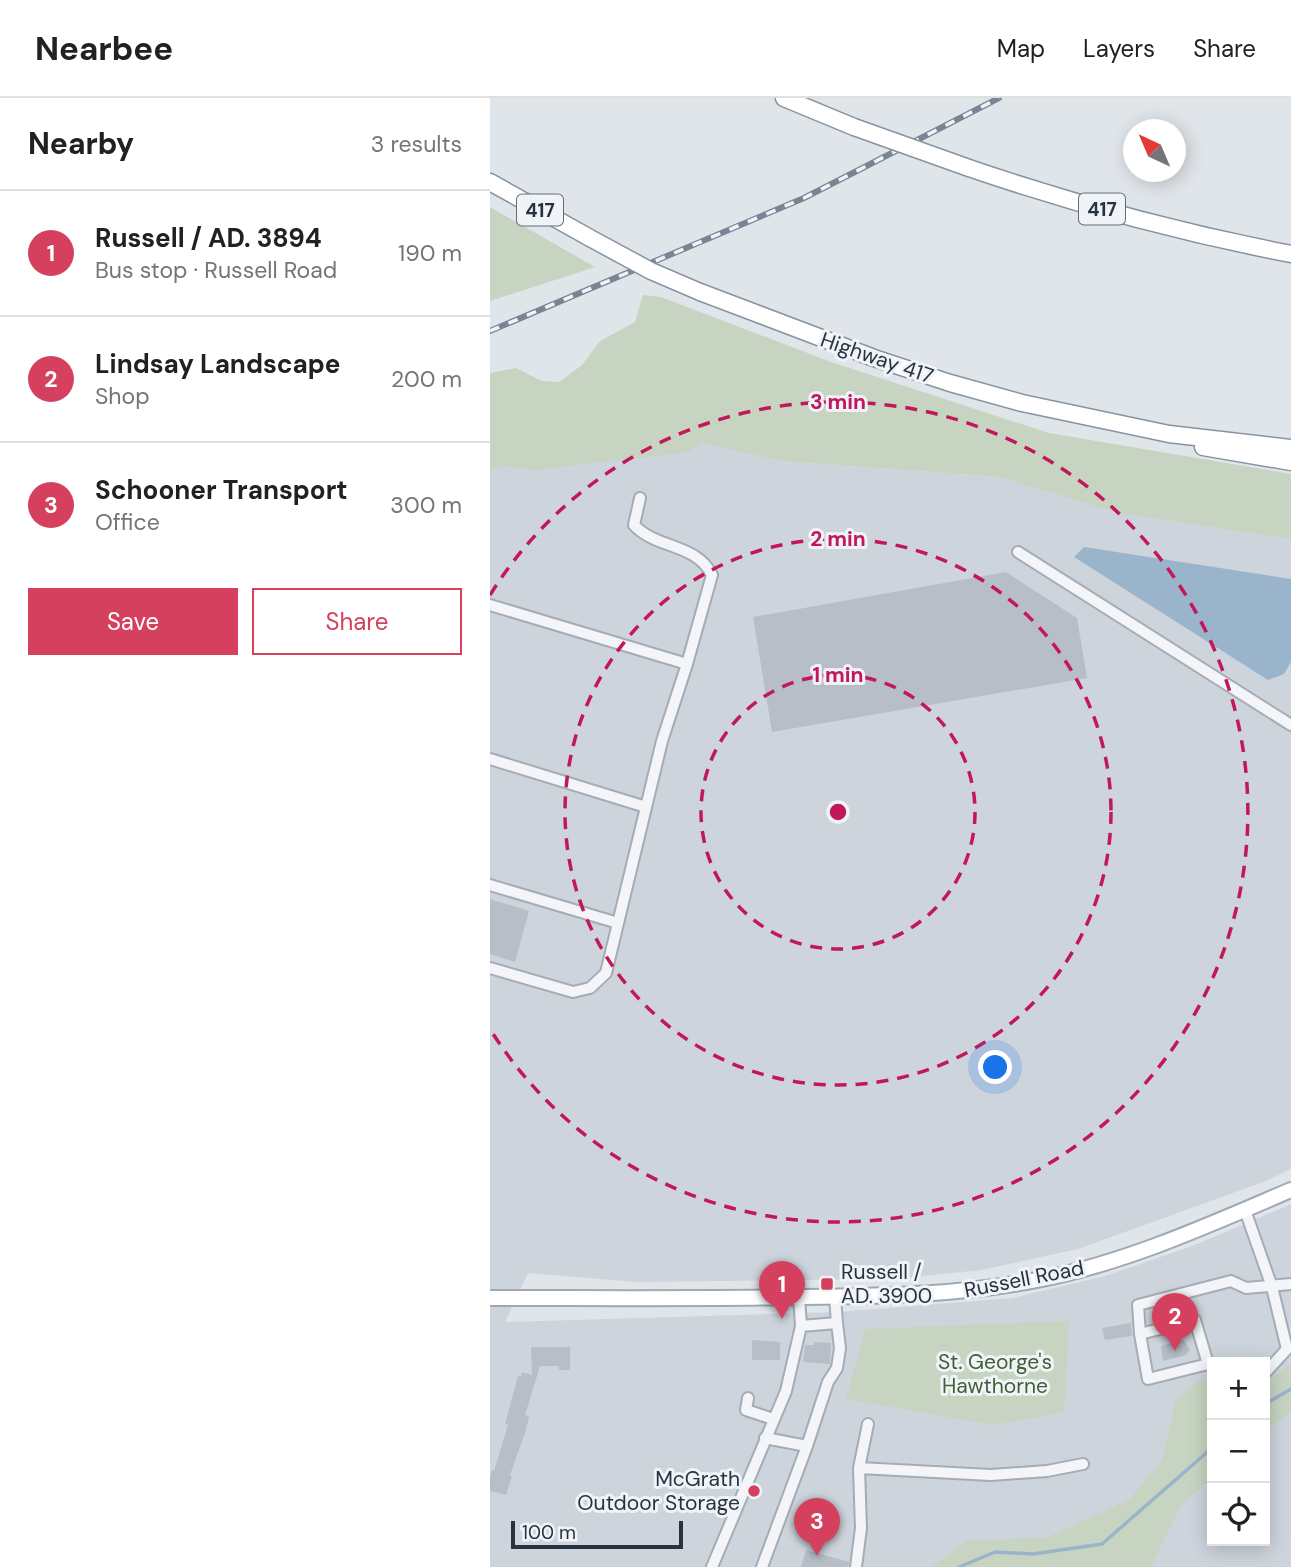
<!DOCTYPE html>
<html lang="en">
<head>
<meta charset="utf-8">
<style>
	body { margin:0; font-family:"DM Sans",sans-serif; background:#f2f2f2; color:#202124 }
	.controls { position:absolute; right:21px; bottom:21px; display:grid; overflow:hidden; border-radius:0px; box-shadow:0 4px 18px #0003 }
	.controls button { width:63px; height:63px; display:grid; place-items:center; padding:0; border:0; border-bottom:2px solid #e0e0e0; background:#fff; color:#202124; font:35px sans-serif }
	.compass { position:absolute; left:633px; top:21px; width:63px; height:63px; border-radius:50%; background:#fff; box-shadow:0 4px 18px #0003; rotate:316deg }
	.scale { position:absolute; left:21px; bottom:18px; width:172px; box-sizing:border-box; padding-left:7px; border:4px solid #283342; border-top:0; font-size:19px; line-height:24px; white-space:nowrap; color:#283342; -webkit-text-stroke:5px #f0f3f7; paint-order:stroke }
	.you { position:absolute; left:506px; top:970px; width:24px; height:24px; margin:-18px; border:5px solid #fff; border-radius:50%; background:#1a73e8; box-shadow:0 0 0 10px #1a73e833 }
	.badge { display:grid; place-items:center; width:46px; height:46px; border-radius:50%; background:#d4405d; color:#fff; font-size:23px; font-weight:700 }
	.pin { position:absolute; translate:-50% -58px; filter:drop-shadow(0 2px 4px #0008) }
	.pin::after { content:''; position:absolute; top:37px; width:24px; height:21px; background:inherit; clip-path:polygon(0 0,100% 0,50% 100%) }
	.list { margin:0; padding:0; list-style:none }
	h2 { display:flex; justify-content:space-between; align-items:center; height:91px; margin:0; padding:0 28px; font-size:30px }
	h2 small { font-size:23px; font-weight:400; color:#757577 }
	.list li { display:grid; grid-template-columns:46px 1fr auto; gap:21px; align-items:center; box-sizing:border-box; height:126px; padding:0 28px; border-top:2px solid #e0e0e0 }
	.list b { display:block; font-size:26px; white-space:nowrap }
	.list p { margin:0; font-size:23px; white-space:nowrap; color:#757577 }
	.list em { font-size:23px; font-style:normal; color:#757577 }
	.actions { display:flex; gap:14px; padding:21px 28px }
	.actions a { flex:1; padding:16px 0; border:2px solid #d4405d; border-radius:0px; text-align:center; font-size:24px; color:#d4405d }
	.actions .main { background:#d4405d; color:#fff }
	.icon { flex:none; width:38px; height:38px; fill:none; stroke:currentColor; stroke-width:2; stroke-linecap:round; stroke-linejoin:round }
	.map { position:relative; flex:none; width:801px; height:1469px; overflow:hidden }
	header { display:flex; align-items:center; gap:42px; box-sizing:border-box; height:98px; padding:0 35px; background:#fff; border-bottom:2px solid #e0e0e0 }
	header strong { font-size:33px }
	nav { display:flex; gap:38px; margin-inline-start:auto; font-size:24px }
	main { display:flex }
	aside { flex:1; background:#fff }
	.map>svg:first-child { display:block }
	.built { fill:#ced4dc; fill-rule:evenodd }
	.green { fill:#c7d4c1 }
	.water { fill:#9ab4cb }
	.lines { fill:none; stroke-linecap:round; stroke-linejoin:round }
	.stream { stroke:#9ab4cb; stroke-width:3.5 }
	.building { fill:#b7bec7 }
	.minor-casing { stroke:#a5acb4; stroke-width:14 }
	.major-casing { stroke:#9fa9b6; stroke-width:18 }
	.highway-casing { stroke:#8793a1; stroke-width:19 }
	.minor { stroke:#f3f5f8; stroke-width:10 }
	.major { stroke:#fff; stroke-width:14 }
	.highway { stroke:#fff; stroke-width:16 }
	.rail-casing { stroke:#798594; stroke-width:6 }
	.rail { stroke:#f0f3f7; stroke-width:3.5; stroke-dasharray:10; stroke-linecap:butt }
	.highway-bridge-casing { stroke:#8793a1; stroke-width:19; stroke-linecap:butt }
	.highway-bridge { stroke:#fff; stroke-width:16 }
	.ring { fill:none; stroke:#c2185b; stroke-width:3.5; stroke-dasharray:12 9 }
	.poi-dot { fill:#d4405d; stroke:#f0f3f7; stroke-width:2.5 }
	.labels { text-anchor:middle; stroke-width:6; stroke-linejoin:round; paint-order:stroke }
	.shield { fill:#f0f3f7; stroke:#646d78; stroke-width:2 }
	.shield-label { font-size:19px; font-weight:bold; fill:#283342 }
	.street-label { font-size:21px; fill:#283342; stroke:#f0f3f7 }
	.poi-label { font-size:21px; fill:#283342; stroke:#f0f3f7; text-anchor:start }
	.park-label { font-size:21px; fill:#3f5f35; stroke:#f0f3f7 }
	.centre { fill:#c2185b; stroke:#f0f3f7; stroke-width:3.5 }
	.ring-label { font-size:21px; text-anchor:middle; font-weight:bold; fill:#c2185b; stroke:#f0f3f7; stroke-width:6; stroke-linejoin:round; paint-order:stroke }
</style>
</head>
<body>
<header>
<strong>Nearbee</strong>
<nav><a>Map</a><a>Layers</a><a>Share</a></nav>
</header>
<main>
<aside>
<h2>Nearby<small>3 results</small></h2>
<ul class="list">
<li><span class="badge">1</span><div><b>Russell / AD. 3894</b><p>Bus stop · Russell Road</p></div><em>190 m</em></li>
<li><span class="badge">2</span><div><b>Lindsay Landscape</b><p>Shop</p></div><em>200 m</em></li>
<li><span class="badge">3</span><div><b>Schooner Transport</b><p>Office</p></div><em>300 m</em></li>
</ul>
<div class="actions"><a class="main">Save</a><a>Share</a></div>
</aside>
<div class="map">
<svg width="801" height="1469" viewBox="0 0 801 1469">
	<rect width="100%" height="100%" fill="#e0e5ea"/>
	<path class="built" d="M 0,323 L 210,344 L 289,363 L 510,379 L 629,415 L 801,441 L 801,1071 L 776,1083 L 588,1151 L 491,1172 L 405,1181 L 146,1184 L 38,1175 L 15,1224 L 347,1214 L 523,1200 L 615,1178 L 705,1147 L 801,1106 L 801,1469 L 0,1469 ZM 722,1264 L 775,1264 L 775,1443 L 722,1443 Z"/>
	<path class="green" d="M 0,109 L 105,169 L 0,203 Z
		M 153,197 L 171,199 L 341,264 L 559,335 L 801,376 L 801,441 L 628,415 L 510,379 L 289,363 L 210,344 L 199,354 L 45,372 L 14,368 L 0,371 L 0,275 L 26,270 L 52,283 L 69,284 L 92,267 L 110,243 L 145,224 Z
		M 579,1223 L 574,1314 L 504,1327 L 356,1301 L 375,1231 Z
		M 801,1266 L 801,1313 L 775,1334 L 775,1285 Z
		M 711,1280 L 722,1287 L 722,1380 L 691,1407 L 662,1467 L 658,1469 L 441,1469 L 477,1443 L 558,1439 L 640,1401 L 672,1362 L 686,1302 Z"/>
	<path class="water" d="M 594,449 L 801,481 L 801,564 L 794,576 L 778,582 L 584,459 Z"/>
	<g class="lines">
		<path class="stream" d="M 775,1306 L 801,1291
			M 469,1469 L 505,1454 L 543,1456 L 612,1446 L 722,1350"/>
	</g>
	<path class="building" d="M 516,474 L 587,520 L 597,580 L 282,634 L 263,519 Z
		M 0,801 L 39,813 L 25,864 L 0,856 Z
		M 641,1225 L 642,1238 L 615,1242 L 612,1230 Z
		M 262,1242 L 290,1244 L 290,1262 L 262,1262 Z
		M 694,1242 L 700,1252 L 696,1257 L 673,1263 L 671,1248 Z
		M 324,1244 L 341,1245 L 340,1266 L 313,1264 L 315,1247 L 324,1247 Z
		M 41,1249 L 80,1249 L 80,1272 L 69,1272 L 69,1268 L 50,1268 L 35,1317 L 39,1318 L 36,1332 L 20,1377 L 22,1378 L 16,1397 L 0,1393 L 0,1378 L 2,1372 L 4,1373 L 18,1327 L 15,1326 L 28,1278 L 31,1279 L 32,1274 L 42,1277 Z
		M 316,1452 L 359,1464 L 358,1469 L 311,1469 Z"/>
	<g class="lines">
		<defs>
			<path id="minor" d="M 528,454 L 801,627
				M 0,507 L 197,566
				M 0,661 L 156,709
				M 0,787 L 128,825
				M 0,870 L 83,894 L 100,890 L 116,875 L 172,643 L 197,566 L 222,477 C 206,445 166,451 144,427 L 150,400
				M 755,1112 L 782,1189 L 797,1251 L 775,1275
				M 311,1228 L 347,1225 L 345,1199
				M 650,1236 L 705,1222 L 718,1266
				M 722,1270 L 718,1266 L 658,1281 L 650,1236 L 648,1207 L 741,1183 L 756,1190 L 801,1186
				M 258,1300 L 256,1312 L 283,1321
				M 317,1348 L 338,1284 L 347,1270 L 350,1250 L 347,1225
				M 369,1370 L 501,1377 L 557,1373 L 593,1366
				M 222,1469 L 296,1293 L 311,1228 L 309,1199
				M 272,1469 L 317,1348 L 275,1340
				M 366,1469 L 371,1430 L 369,1370 L 378,1326"/>
			<path id="major" d="M 0,1200 C 104,1200 209,1201 313,1199 C 395,1198 476,1197 557,1180 C 642,1162 721,1126 801,1092"/>
			<path id="highway" d="M 294,0 L 364,29
				M 479,70 C 584,106 692,135 801,156
				M 0,84 L 100,140
				M 210,194 L 384,260 L 460,285 L 532,305 L 679,336 L 801,350
				M 713,349 L 801,364"/>
		</defs>
		<use href="#minor" class="minor-casing"/>
		<use href="#major" class="major-casing"/>
		<use href="#highway" class="highway-casing"/>
		<use href="#minor" class="minor"/>
		<use href="#major" class="major"/>
		<use href="#highway" class="highway"/>
		<defs>
			<path id="rail" d="M 0,233 L 314,100 L 509,0"/>
		</defs>
		<use href="#rail" class="rail-casing"/>
		<use href="#rail" class="rail"/>
		<defs>
			<path id="highway-bridge" d="M 364,29 L 479,70
				M 100,140 L 161,173 L 210,194"/>
		</defs>
		<use href="#highway-bridge" class="highway-bridge-casing"/>
		<use href="#highway-bridge" class="highway-bridge"/>
	</g>
	<g class="ring">
		<circle cx="348" cy="714" r="137"/>
		<circle cx="348" cy="714" r="273"/>
		<path d="M0 497A410 410 0 1 1 0 931"/>
	</g>
	<g class="poi-dot">
		<rect x="330" y="1179" width="14" height="14" rx="3.5"/>
		<circle cx="264" cy="1393" r="7"/>
	</g>
	<g class="labels">
		<g class="shield">
			<rect x="589" y="95.5" width="46" height="31" rx="5"/>
			<rect x="27" y="96.5" width="46" height="31" rx="5"/>
		</g>
		<g class="shield-label">
			<text x="612" y="118">417</text>
			<text x="50" y="119">417</text>
		</g>
		<g class="street-label">
			<text transform="translate(387 260) rotate(19)" y="7">Highway 417</text>
			<text transform="translate(534 1181) rotate(-11)" y="7">Russell Road</text>
		</g>
		<g class="poi-label">
			<text x="351" y="1181">Russell /<tspan x="351" dy="24">AD. 3900</tspan></text>
			<text x="250" y="1388" text-anchor="end">McGrath<tspan x="250" dy="24">Outdoor Storage</tspan></text>
		</g>
		<g class="park-label">
			<text x="505" y="1271">St. George's<tspan x="505" dy="24">Hawthorne</tspan></text>
		</g>
	</g>
	<circle cx="348" cy="714" r="10" class="centre"/>
	<g class="ring-label">
		<text x="348" y="311">3 min</text>
		<text x="348" y="448">2 min</text>
		<text x="348" y="584">1 min</text>
	</g>
</svg>
<div class="controls">
<button>+</button>
<button>−</button>
<button><svg class="icon" aria-label="locate" viewBox="0 0 24 24"><circle cx="12" cy="12" r="6"/><path d="M12 2v4M12 18v4M2 12h4M18 12h4"/></svg></button>
</div>
<svg class="compass" viewBox="-18 -18 36 36"><path d="M0-13l5 13h-10z" fill="#e53935"/><path d="M0 13l5-13h-10z" fill="#757577"/></svg>
<div class="scale">100 m</div>
<div class="you"></div>
<div class="pin badge" style="left:292px;top:1221px">1</div>
<div class="pin badge" style="left:685px;top:1253px">2</div>
<div class="pin badge" style="left:327px;top:1458px">3</div>
</div>
</main>
</body>
</html>
